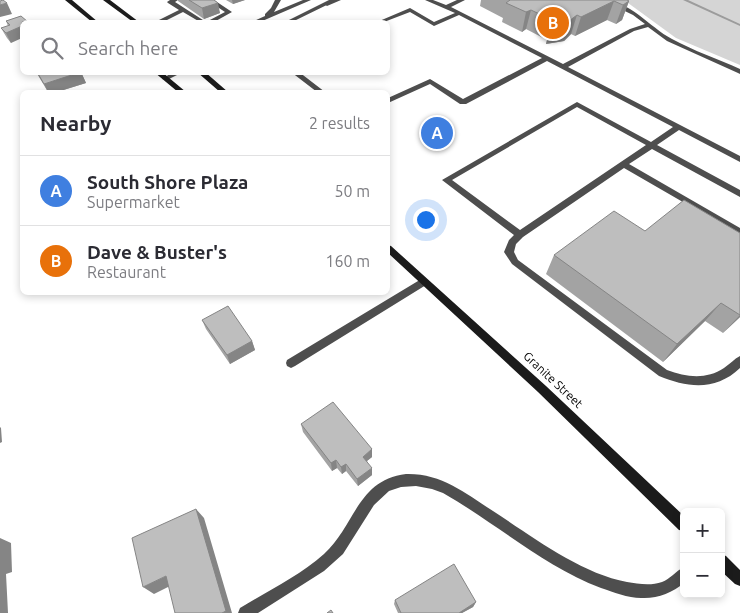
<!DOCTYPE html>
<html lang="en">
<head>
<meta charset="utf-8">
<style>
	body { margin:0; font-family:Ubuntu,sans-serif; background:#f2f2f3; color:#2b2b33 }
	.controls { position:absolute; right:15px; bottom:15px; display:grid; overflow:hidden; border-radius:8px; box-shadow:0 2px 8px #0003 }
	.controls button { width:45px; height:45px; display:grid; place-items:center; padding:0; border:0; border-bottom:1px solid #e1e1e2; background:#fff; color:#2b2b33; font:25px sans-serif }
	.you { position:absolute; left:425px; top:219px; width:18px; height:18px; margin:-12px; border:4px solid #fff; border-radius:50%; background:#1a73e8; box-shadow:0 0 0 8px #1a73e833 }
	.badge { display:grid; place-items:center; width:32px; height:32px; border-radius:50%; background:#ea580c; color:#fff; font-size:16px; font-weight:700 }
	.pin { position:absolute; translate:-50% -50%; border:2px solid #fff; box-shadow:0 1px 5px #0006 }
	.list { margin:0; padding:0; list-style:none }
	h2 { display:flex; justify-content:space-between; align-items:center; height:65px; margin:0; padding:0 20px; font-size:21px }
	h2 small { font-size:16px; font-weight:400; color:#7c7c81 }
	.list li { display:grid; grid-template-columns:32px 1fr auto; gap:15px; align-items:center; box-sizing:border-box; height:70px; padding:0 20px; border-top:1px solid #e1e1e2 }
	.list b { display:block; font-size:19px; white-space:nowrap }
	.list p { margin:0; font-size:16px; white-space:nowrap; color:#7c7c81 }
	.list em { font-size:16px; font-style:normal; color:#7c7c81 }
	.icon { flex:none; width:28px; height:28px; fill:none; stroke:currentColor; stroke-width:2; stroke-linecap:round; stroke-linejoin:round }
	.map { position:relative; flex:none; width:740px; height:613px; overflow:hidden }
	.search { position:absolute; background:#fff; box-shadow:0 2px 8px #0003; left:20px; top:20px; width:370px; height:55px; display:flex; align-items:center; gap:12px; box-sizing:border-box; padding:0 18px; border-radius:8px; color:#7c7c81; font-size:19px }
	.panel { position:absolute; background:#fff; box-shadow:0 2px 8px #0003; left:20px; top:90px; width:370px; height:205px; border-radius:8px }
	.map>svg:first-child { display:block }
	.green { fill:#d5d5d5 }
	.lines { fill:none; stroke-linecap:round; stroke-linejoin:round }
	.stream { fill:#9c9c9c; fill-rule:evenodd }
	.service { fill:#4e4e4e; fill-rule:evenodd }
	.tertiary { fill:#4e4e4e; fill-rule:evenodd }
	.secondary { fill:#1b1b1b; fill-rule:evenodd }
	.wall { fill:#a3a3a3 }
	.shaded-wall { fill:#858585 }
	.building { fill:#bebebe; stroke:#858585 }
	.labels { text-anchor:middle; stroke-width:4; stroke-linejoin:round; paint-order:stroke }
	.street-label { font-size:12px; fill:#000; stroke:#fff }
</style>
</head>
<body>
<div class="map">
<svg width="740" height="613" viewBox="0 0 740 613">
	<rect width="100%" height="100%" fill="#fff"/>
	<path class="green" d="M 624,0 L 740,0 L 740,65 L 676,38 Z"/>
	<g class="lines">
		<path class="stream" d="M 683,0 L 688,0 L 740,24 L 740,26 Z"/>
		<path class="service" d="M 170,0 L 178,0 L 175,2 L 206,22 L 200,22 L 183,12 L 163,22 L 156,22 L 157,21 L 179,10 L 168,3 L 167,2 Z
			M 207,0 L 214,0 L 232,12 L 214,22 L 207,22 L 208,21 L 225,12 Z
			M 333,0 L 341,0 L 327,6 L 324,4 Z
			M 425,0 L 433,0 L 446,5 L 457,0 L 465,0 L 451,7 L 563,64 L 630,29 L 645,24 L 633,15 L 602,0 C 630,0 649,27 672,39 C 694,51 718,59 740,69 L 740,74 L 738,73 L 667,41 L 648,27 L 634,31 L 568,67 L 740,156 L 740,162 L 679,130 L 657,145 L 740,190 L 740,197 L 652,149 L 629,164 L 740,228 L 740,235 L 624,168 L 523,237 L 516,244 L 514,252 L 518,260 L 667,370 C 686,377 706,380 724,368 C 730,364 734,359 740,356 L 740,368 C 716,391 688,388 659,376 L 512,264 L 504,252 L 509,240 L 514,235 L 442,180 L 577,102 L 651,142 L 673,127 L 547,61 L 466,104 L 460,104 L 430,84 L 388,103 L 388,98 L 430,79 L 463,99 L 542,58 L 459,15 L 434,26 L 410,12 L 384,22 L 377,22 L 410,8 L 434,22 L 455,13 ZM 577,107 L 646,145 L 520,230 L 452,180 Z
			M 291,72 L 299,72 L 325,92 L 317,92 Z
			M 423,278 L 428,282 L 426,285 L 295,366 L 291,368 L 287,366 L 286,363 L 287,360 Z
			M 406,474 C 441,473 465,493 493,511 C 533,537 580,573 627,582 C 638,584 651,586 662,582 C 670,579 676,571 684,567 L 684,583 C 672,593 657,599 641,598 C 628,598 613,592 601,588 C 543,566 496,523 443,493 L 432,489 L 416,486 L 401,487 L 389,491 L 374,505 L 343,554 L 324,571 L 258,613 L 238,613 L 240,608 C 268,591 299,576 324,554 C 355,526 357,480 406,474 Z"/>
		<path class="tertiary" d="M 275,0 L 281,0 L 274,12 L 303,0 L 311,0 L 260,22 L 253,22 L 254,21 L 265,16 L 265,14 L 271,8 Z
			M 329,0 L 337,0 L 292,22 L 285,22 Z
			M 173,72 L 183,72 L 167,80 L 162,79 Z"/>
		<path class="secondary" d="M 65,0 L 72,0 L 98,22 L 92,22 Z
			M 103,0 L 110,0 L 139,22 L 133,22 Z
			M 154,72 L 162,72 L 186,92 L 178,92 Z
			M 197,72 L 205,72 L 228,92 L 220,92 Z
			M 388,245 L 391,246 L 546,386 L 684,516 L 684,531 L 679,530 L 538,392 L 388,253 Z
			M 721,554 L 726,556 L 740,570 L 740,586 L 735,584 L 721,571 Z"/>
	</g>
	<path class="wall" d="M 178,0 L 214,0 L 220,13 L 204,19 L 178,1 Z
		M 226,0 L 245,0 L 233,4 Z
		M 481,0 L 627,0 L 629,1 L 622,20 L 616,24 L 607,20 L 575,36 L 571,34 L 564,41 L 546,44 L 547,40 L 526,29 L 522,32 L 502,22 L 503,18 L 480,6 Z
		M 21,16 L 11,43 L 7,38 L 1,28 L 8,26 L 6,21 Z
		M 36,72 L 81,72 L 86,83 L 57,92 L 48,92 Z
		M 645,231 L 740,233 L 740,317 L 723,333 L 705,321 L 663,362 L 546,274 L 554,255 Z
		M 202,320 L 252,341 L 255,350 L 230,364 L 206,329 Z
		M 301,424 L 372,449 L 372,457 L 367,461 L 372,475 L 358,486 L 346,471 L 342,474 L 337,468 L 332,471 L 303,432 Z
		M 395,600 L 476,602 L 473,607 L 462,613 L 398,613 L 394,604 Z"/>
	<path class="shaded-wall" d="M 232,0 L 245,0 L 233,4 Z
		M 614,1 L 607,20 L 575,36 L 581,17 Z
		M 629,1 L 622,20 L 616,24 L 623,5 Z
		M 7,3 L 12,14 L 0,17 L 0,5 Z
		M 218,3 L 220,13 L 204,19 L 202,8 Z
		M 531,10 L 526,29 L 522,32 L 526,12 Z
		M 577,15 L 571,34 L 564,41 L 546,44 L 551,25 Z
		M 22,26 L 22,38 L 11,43 L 6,33 Z
		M 81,72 L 86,83 L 57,92 L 48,92 L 44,84 Z
		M 721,303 L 705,321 L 663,362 L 677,344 Z
		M 740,315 L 740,317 L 723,333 Z
		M 252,341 L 255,350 L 230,364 L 227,355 Z
		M 0,427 L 1,428 L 2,442 L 0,443 Z
		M 372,449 L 372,457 L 363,464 L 363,457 Z
		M 336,460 L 337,468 L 332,471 L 331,463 Z
		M 346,464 L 346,471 L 342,474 L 341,467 Z
		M 372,468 L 372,475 L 358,486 L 357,479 Z
		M 196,509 L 204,518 L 232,613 L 222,613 Z
		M 0,538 L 11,543 L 12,572 L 6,574 L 8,613 L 0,613 Z
		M 166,576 L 176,583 L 154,594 L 143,587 Z
		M 476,602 L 473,607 L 462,613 L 459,613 Z"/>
	<path class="building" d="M 3,0 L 7,3 L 0,5 L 0,1 Z
		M 189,0 L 214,0 L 218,3 L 202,8 Z
		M 509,0 L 627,0 L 629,1 L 623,5 L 614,1 L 581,17 L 577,15 L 569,21 L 551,25 L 556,22 L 531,10 L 526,12 L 506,3 L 510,0 Z
		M 21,16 L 28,22 L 22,22 L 22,26 L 6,33 L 1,28 L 10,25 L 6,21 Z
		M 37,72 L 81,72 L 44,84 Z
		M 684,200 L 740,233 L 740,315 L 721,303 L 677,344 L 554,255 L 614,211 L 645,231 Z
		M 228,306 L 252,341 L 227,355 L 202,320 Z
		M 333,402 L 372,449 L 363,457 L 372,468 L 357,479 L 346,464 L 341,467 L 336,460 L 331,463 L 301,424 Z
		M 196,509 L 226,611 L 222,613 L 175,613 L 166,576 L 143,587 L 132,538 Z
		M 454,564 L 476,602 L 459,613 L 401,613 L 395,600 Z
		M 331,610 L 333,613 L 327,613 Z"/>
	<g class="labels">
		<g class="street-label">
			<text transform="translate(553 380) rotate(43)" y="4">Granite Street</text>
		</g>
	</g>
</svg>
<div class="controls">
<button>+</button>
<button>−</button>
</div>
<div class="you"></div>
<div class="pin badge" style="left:437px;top:133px;background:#3f7fe0">A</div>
<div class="pin badge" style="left:553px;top:23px;background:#e8710a">B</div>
<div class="search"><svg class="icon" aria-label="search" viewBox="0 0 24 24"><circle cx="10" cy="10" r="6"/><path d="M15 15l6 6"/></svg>Search here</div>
<section class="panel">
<h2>Nearby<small>2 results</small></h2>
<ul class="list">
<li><span class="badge" style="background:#3f7fe0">A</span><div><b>South Shore Plaza</b><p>Supermarket</p></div><em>50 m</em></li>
<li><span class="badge" style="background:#e8710a">B</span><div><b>Dave &amp; Buster's</b><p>Restaurant</p></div><em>160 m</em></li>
</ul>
</section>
</div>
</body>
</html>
